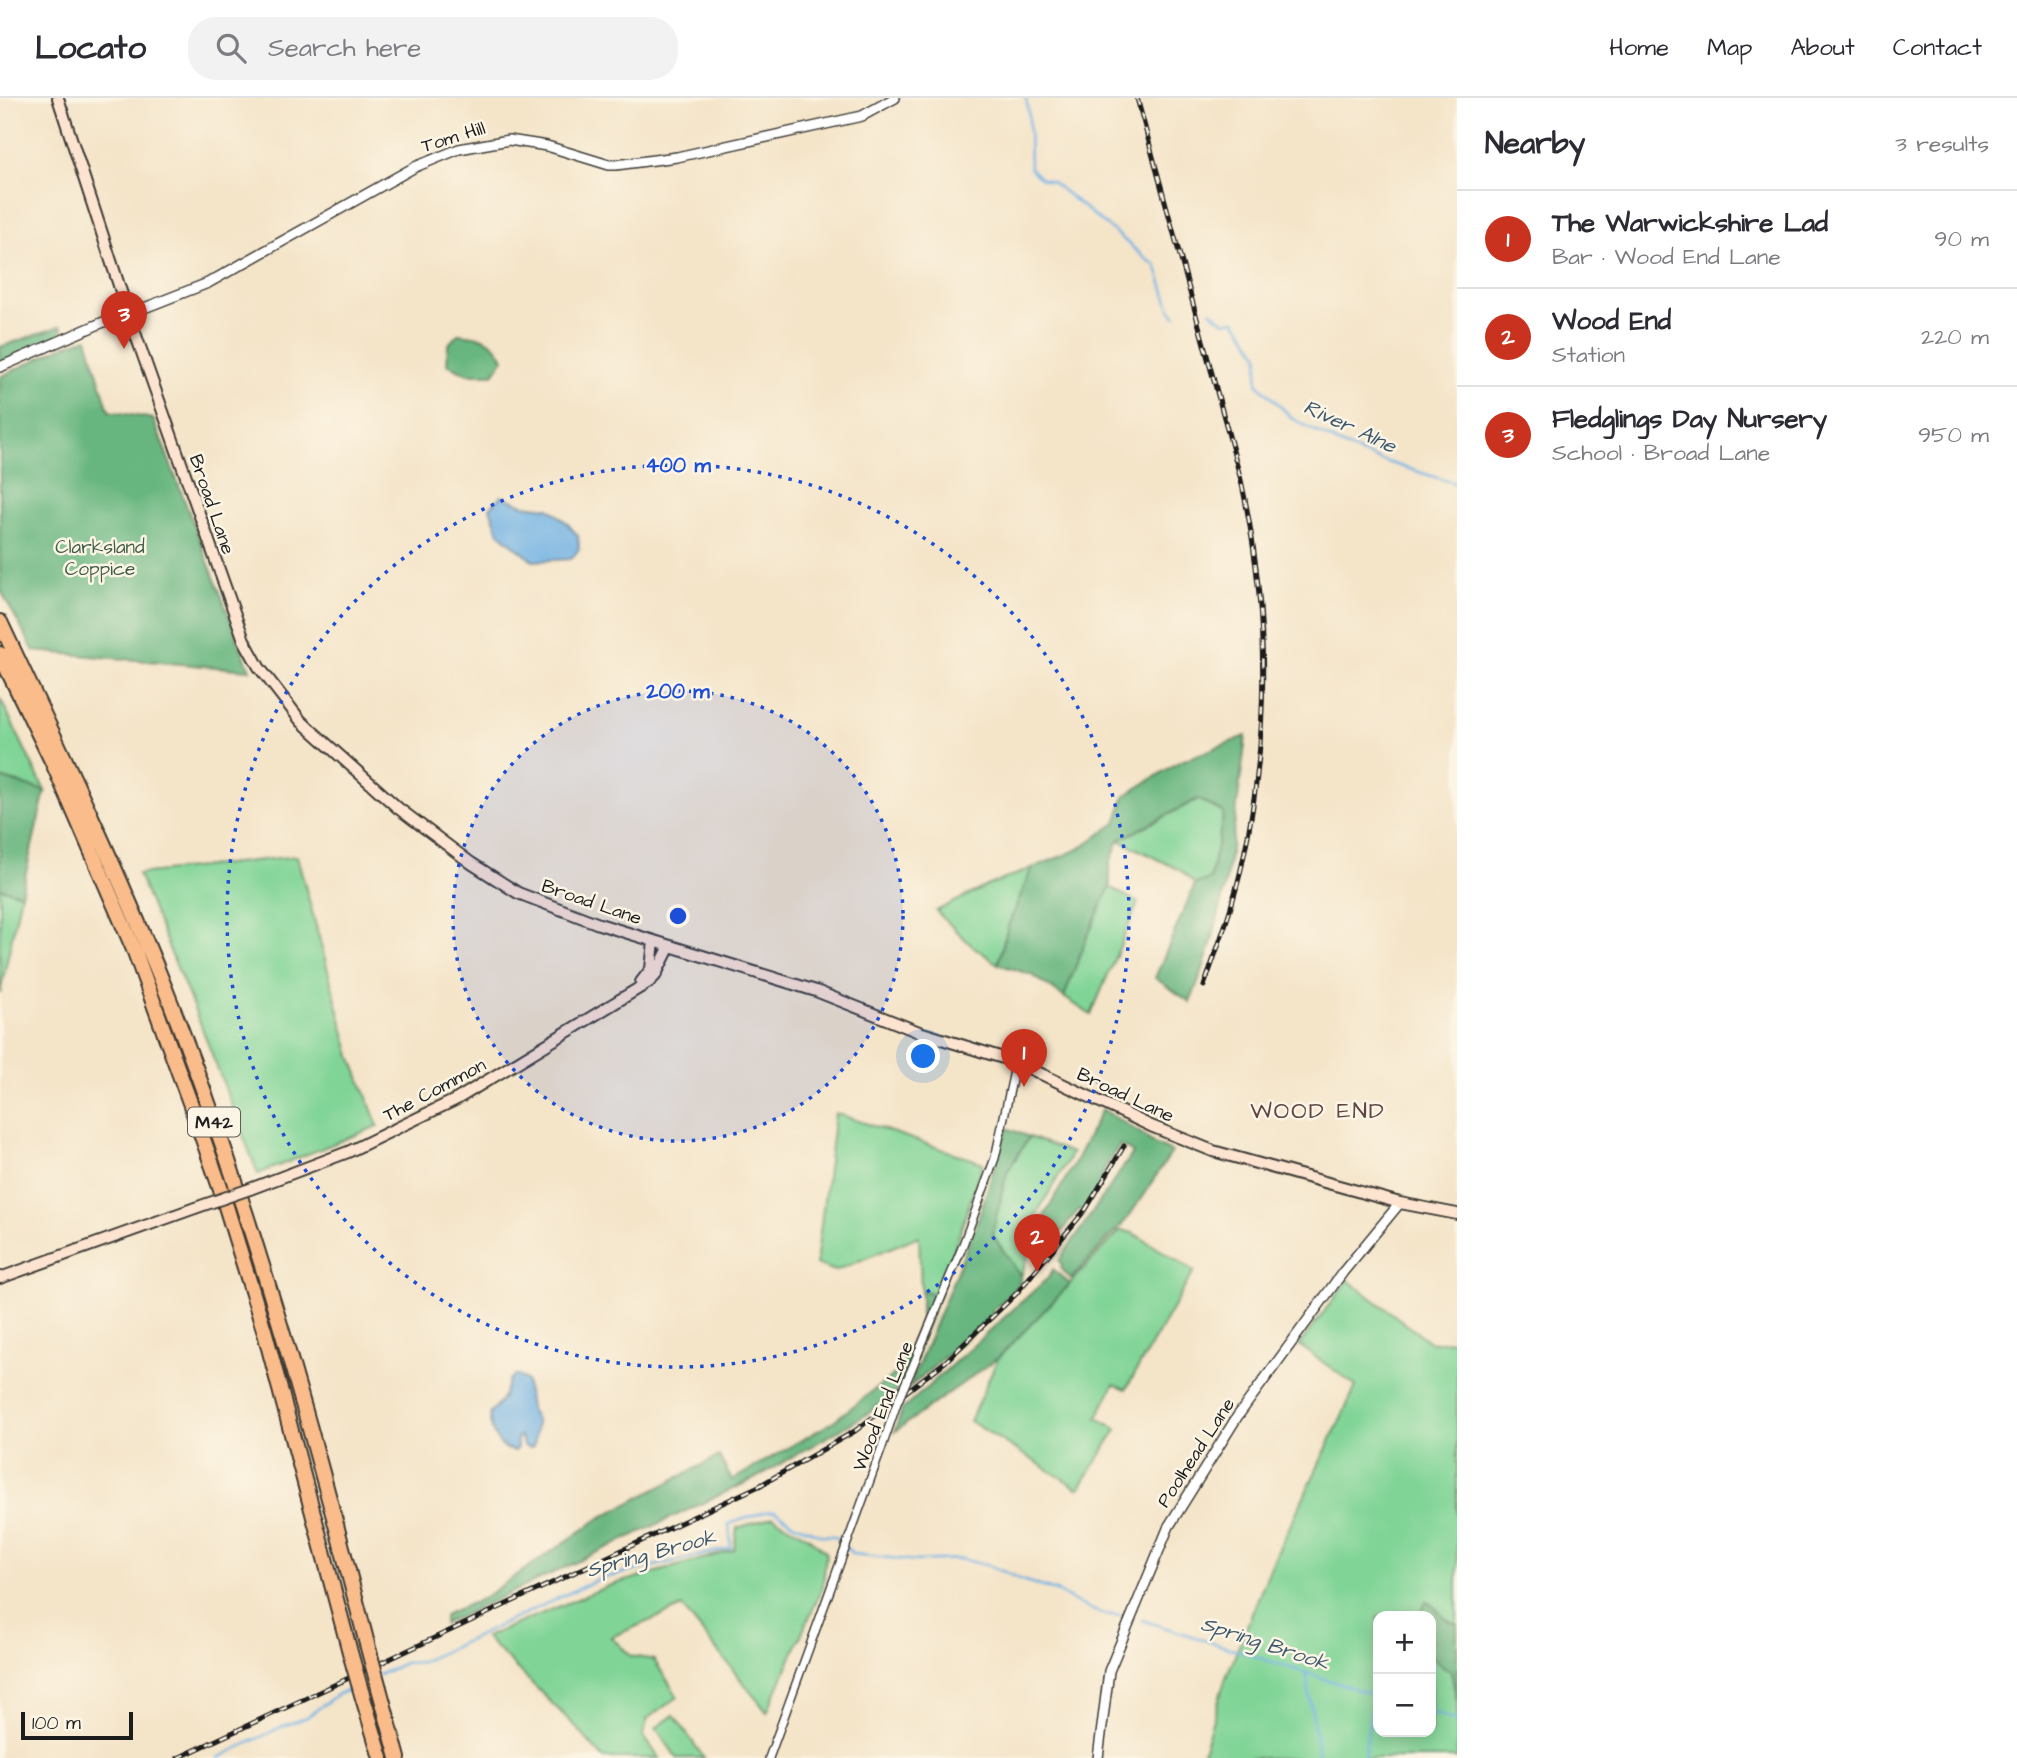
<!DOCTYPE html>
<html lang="en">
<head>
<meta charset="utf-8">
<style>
	body { margin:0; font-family:"Architects Daughter",sans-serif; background:#f2f2f3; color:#2b2b33 }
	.controls { position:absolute; right:21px; bottom:21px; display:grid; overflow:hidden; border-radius:14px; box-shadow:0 4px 18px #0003 }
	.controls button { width:63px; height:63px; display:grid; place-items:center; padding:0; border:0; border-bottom:2px solid #e1e1e2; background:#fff; color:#2b2b33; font:35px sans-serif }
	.scale { position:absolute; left:21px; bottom:18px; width:112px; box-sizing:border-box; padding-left:7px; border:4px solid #1c1c1c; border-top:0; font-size:19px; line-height:24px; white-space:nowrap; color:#1c1c1c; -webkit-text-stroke:5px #fcf5e5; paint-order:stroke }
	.you { position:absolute; left:924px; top:959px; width:24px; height:24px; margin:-18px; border:5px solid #fff; border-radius:50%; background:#1a73e8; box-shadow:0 0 0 10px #1a73e833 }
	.badge { display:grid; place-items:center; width:46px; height:46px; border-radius:50%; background:#c8321e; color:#fff; font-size:23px; font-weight:700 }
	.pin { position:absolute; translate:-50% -58px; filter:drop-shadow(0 2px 4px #0008) }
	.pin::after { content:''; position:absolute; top:37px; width:24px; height:21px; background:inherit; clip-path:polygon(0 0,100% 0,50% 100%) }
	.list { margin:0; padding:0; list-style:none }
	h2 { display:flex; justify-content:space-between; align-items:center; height:91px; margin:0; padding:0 28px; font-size:30px }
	h2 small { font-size:23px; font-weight:400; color:#7c7c81 }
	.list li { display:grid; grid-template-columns:46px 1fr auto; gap:21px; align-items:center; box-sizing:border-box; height:98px; padding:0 28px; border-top:2px solid #e1e1e2 }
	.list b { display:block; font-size:26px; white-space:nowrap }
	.list p { margin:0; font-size:23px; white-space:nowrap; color:#7c7c81 }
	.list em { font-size:23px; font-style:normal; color:#7c7c81 }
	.icon { flex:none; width:38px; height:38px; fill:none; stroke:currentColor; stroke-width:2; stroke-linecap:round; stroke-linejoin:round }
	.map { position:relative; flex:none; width:1457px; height:1660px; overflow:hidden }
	header { display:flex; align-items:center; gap:42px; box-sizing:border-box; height:98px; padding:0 35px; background:#fff; border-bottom:2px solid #e1e1e2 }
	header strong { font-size:33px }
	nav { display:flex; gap:38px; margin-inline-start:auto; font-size:24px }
	.search { width:490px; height:63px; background:#f2f2f3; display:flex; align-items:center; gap:18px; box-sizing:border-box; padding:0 24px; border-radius:28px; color:#7c7c81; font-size:26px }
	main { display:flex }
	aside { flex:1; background:#fff }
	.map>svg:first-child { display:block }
	.green { fill:#80d496; stroke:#4e7859; stroke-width:2; fill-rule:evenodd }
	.forest { fill:#68b67f; stroke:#42694e; stroke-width:2 }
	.water { fill:#6eb0e3; stroke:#456680; stroke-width:2 }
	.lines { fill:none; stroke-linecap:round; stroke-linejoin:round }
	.stream { stroke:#6eb0e3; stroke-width:2.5 }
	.minor-casing { stroke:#3c3a36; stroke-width:10 }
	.tertiary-casing { stroke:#3c3a36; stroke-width:12 }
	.secondary-casing { stroke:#3c3a36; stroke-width:14 }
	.motorway-casing { stroke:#3c3a36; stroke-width:18 }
	.minor { stroke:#fff; stroke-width:7 }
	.tertiary { stroke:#fff; stroke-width:9 }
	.secondary { stroke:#fde4d0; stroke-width:10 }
	.motorway { stroke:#f9bc8a; stroke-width:14 }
	.rail-casing { stroke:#1c1c1c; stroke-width:5 }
	.rail { stroke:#fcf5e5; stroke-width:2.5; stroke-dasharray:8; stroke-linecap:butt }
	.minor-bridge-casing { stroke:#3c3a36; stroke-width:10; stroke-linecap:butt }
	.secondary-bridge-casing { stroke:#3c3a36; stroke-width:14; stroke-linecap:butt }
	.motorway-bridge-casing { stroke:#3c3a36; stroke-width:18; stroke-linecap:butt }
	.minor-bridge { stroke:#fff; stroke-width:7 }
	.secondary-bridge { stroke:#fde4d0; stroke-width:10 }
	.motorway-bridge { stroke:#f9bc8a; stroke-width:14 }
	.ring { fill:none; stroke:#1d4ed8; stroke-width:3.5; stroke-dasharray:3.5 7 }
	.labels { text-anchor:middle; stroke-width:5; stroke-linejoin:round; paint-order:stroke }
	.shield { fill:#fcf5e5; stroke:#5f5d58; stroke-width:2 }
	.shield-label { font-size:18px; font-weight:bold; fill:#1c1c1c }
	.street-label { font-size:19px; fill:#1c1c1c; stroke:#fcf5e5 }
	.park-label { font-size:19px; fill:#3f5c47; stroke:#fcf5e5 }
	.water-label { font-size:21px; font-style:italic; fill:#3d576c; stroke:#fcf5e5 }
	.quarter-label { font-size:23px; letter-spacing:2px; fill:#5f4645; stroke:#fcf5e5 }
	.centre { fill:#1d4ed8; stroke:#fcf5e5; stroke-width:3.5 }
	.ring-label { font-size:21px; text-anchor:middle; font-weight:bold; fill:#1d4ed8; stroke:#fcf5e5; stroke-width:5; stroke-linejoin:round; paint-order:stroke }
</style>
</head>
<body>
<header>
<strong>Locato</strong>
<div class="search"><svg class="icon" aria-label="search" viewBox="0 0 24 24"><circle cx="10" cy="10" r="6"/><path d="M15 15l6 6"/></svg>Search here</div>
<nav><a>Home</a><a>Map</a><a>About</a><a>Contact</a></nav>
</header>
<main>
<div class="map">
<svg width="1457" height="1660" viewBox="0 0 1457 1660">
	<rect width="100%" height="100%" fill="#fcf5e5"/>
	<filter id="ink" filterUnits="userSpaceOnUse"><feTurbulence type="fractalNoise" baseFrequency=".0143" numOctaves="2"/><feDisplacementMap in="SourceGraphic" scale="14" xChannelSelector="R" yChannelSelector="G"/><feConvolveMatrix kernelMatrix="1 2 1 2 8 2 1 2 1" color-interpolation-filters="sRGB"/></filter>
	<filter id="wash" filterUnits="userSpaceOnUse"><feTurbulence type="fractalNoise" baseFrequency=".00686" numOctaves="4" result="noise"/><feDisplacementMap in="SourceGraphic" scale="28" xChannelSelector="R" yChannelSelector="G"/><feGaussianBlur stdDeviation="1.57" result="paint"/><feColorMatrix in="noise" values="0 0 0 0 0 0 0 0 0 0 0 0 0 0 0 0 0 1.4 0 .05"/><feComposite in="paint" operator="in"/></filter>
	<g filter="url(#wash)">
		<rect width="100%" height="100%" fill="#f4e4c8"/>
		<path class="green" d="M 0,600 L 45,693 L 0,680 Z
			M 1198,701 L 1224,715 L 1210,782 L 1195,786 L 1180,772 L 1119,742 Z
			M 297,758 L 351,958 L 378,1028 L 258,1076 L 200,925 L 138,776 Z
			M 1032,770 L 1008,828 L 998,866 L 970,846 L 936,813 L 987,788 Z
			M 1110,789 L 1138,805 L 1091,917 L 1064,899 L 1086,841 Z
			M 0,790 L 21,796 L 0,896 Z
			M 835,1015 L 983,1065 L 939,1197 L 921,1192 L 919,1138 L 835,1173 L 816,1166 Z
			M 1029,1039 L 1072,1055 L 1022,1141 L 1029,1154 L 1021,1179 L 992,1136 L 1007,1074 Z
			M 1121,1132 L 1133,1135 L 1194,1173 L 1126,1291 L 1114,1286 L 1097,1320 L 1117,1331 L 1079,1391 L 970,1323 L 998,1260 Z
			M 1348,1182 L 1431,1245 L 1457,1242 L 1457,1660 L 1201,1660 L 1225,1582 L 1272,1466 L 1356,1288 L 1299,1247 ZM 1378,1518 L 1431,1518 L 1431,1634 L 1378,1634 Z
			M 773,1419 L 807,1438 L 826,1454 L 823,1488 L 767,1614 L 682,1509 L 611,1539 L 631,1558 L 654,1562 L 678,1599 L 648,1620 L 643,1637 L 659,1660 L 603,1660 L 576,1629 L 485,1539 L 611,1487 L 734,1452 L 737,1430 Z
			M 674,1617 L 704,1660 L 677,1660 L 656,1630 Z"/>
		<path class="forest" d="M 61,228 L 63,238 L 0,264 L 0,249 Z
			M 458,236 C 480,238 494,239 504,261 L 493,276 L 468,276 L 447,266 L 448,247 Z
			M 87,240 L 109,313 L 153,321 L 250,572 L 34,553 L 0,491 L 0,279 L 64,248 Z
			M 1246,638 C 1235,724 1226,824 1190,904 L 1155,880 L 1195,786 L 1210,781 L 1224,715 L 1198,701 L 1119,742 L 1110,765 L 1110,789 L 1086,841 L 1064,899 L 1032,877 L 998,866 L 1008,828 L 1032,770 L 1077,752 L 1116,725 L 1125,698 L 1179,664 Z
			M 0,680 L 45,693 L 21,796 L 0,790 Z
			M 1102,1011 L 1142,1036 L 1154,1046 L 1172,1054 L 1128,1120 L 1071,1181 L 1060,1170 L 1062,1167 L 1059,1163 L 1133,1055 L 1120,1047 L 1105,1070 L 1100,1087 L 1082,1113 L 1079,1111 L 1047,1153 L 1031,1141 L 1074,1066 Z
			M 1007,1030 L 1029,1039 L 1007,1074 L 992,1136 L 1021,1179 L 1019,1186 L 992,1214 L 994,1216 L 909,1290 L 977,1124 Z
			M 1053,1171 L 1070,1186 L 998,1260 L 894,1334 L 902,1312 L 1049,1179 Z
			M 921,1192 L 939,1197 L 911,1268 L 897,1292 L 869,1315 L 754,1381 L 444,1526 L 444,1517 L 482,1501 L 600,1420 L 719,1358 L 732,1382 L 831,1325 L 900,1272 L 921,1220 Z
			M 1426,1504 C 1440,1509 1440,1521 1457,1526 L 1457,1603 L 1451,1574 L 1431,1559 L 1431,1518 L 1418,1518 Z"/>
		<path class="water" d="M 501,398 L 524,407 L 549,410 L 567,425 L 578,438 L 579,451 L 571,461 L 533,463 L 499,435 L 490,410 Z
			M 516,1277 L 526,1282 L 530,1311 L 537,1325 L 534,1348 L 528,1350 L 523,1347 L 521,1339 L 517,1340 L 517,1349 L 515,1353 C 497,1352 489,1330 490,1315 L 502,1302 L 509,1282 Z"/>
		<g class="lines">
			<path class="stream" d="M 1026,0 L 1029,18 L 1030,70 L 1040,80 L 1052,84 L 1116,135 L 1146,161 L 1156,167 L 1171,213 L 1176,218
				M 1210,212 L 1224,224 L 1235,222 L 1259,257 L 1257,285 L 1293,321 L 1338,345 L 1371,359 L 1457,386
				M 1142,1522 L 1378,1598
				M 1306,1574 L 1319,1660
				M 379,1577 L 404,1565 L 421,1564 L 443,1554 L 599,1481 L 731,1450 L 729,1426 L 765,1414 L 775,1413 L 795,1426 L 821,1437 L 834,1438 L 853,1456 L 917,1463 L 961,1461 L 990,1468 L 1025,1483 L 1056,1493 L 1087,1510 L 1103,1516 L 1122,1518
				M 1431,1614 L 1457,1623
				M 218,1660 L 281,1629 L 307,1619 L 335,1598 L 354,1589
				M 1364,1660 L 1373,1597"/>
		</g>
	</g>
	<g filter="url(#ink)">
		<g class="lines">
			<defs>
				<path id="minor" d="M 910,1275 L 961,1152 L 995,1060 L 1016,964
					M 769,1660 L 881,1352"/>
				<path id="tertiary" d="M 0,269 L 122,216 L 134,214 L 208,185 L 415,69 L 459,51 L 509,42 L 547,48 L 609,67 L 616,67 L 677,59 L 862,18 L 895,0
					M 1098,1660 L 1109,1573 L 1169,1428 L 1237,1319 L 1343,1174 L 1400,1105"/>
				<path id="secondary" d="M 58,0 L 128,215 L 244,542 L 259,569 L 301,623 L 398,710 L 471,765 L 518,795 L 599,826 L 816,893 L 919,934 L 1016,964 L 1151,1028 L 1213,1053 L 1400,1105 L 1457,1116
					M 641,884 L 651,871 L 654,843
					M 250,1091 L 348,1054 L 457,1001 L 649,884 L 655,878 L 670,848
					M 0,1180 L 195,1110"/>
				<path id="motorway" d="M 0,524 C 56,643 113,761 162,883 C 248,1098 310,1322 367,1546
					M 0,556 L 53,665 L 135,854 L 192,1010 L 221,1092 L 265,1235 L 351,1558
					M 379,1590 L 398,1660
					M 363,1600 L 381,1660"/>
			</defs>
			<use href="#minor" class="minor-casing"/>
			<use href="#tertiary" class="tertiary-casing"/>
			<use href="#secondary" class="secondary-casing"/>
			<use href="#motorway" class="motorway-casing"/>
			<use href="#minor" class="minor"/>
			<use href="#tertiary" class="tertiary"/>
			<use href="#secondary" class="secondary"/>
			<use href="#motorway" class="motorway"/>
			<defs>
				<path id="rail" d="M 1137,0 L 1241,382 C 1269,509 1270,640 1242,767 C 1233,808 1218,849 1204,888
					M 178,1660 L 759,1388 L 855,1333 L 945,1264 L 1016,1196 L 1086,1111 L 1124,1048"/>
			</defs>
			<use href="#rail" class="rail-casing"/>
			<use href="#rail" class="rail"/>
			<defs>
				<path id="minor-bridge" d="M 881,1352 L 897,1305 L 910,1275"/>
				<path id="secondary-bridge" d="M 195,1110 L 250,1091"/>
				<path id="motorway-bridge" d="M 367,1546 L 379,1590
					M 351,1558 L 363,1600"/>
			</defs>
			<use href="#minor-bridge" class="minor-bridge-casing"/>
			<use href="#secondary-bridge" class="secondary-bridge-casing"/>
			<use href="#motorway-bridge" class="motorway-bridge-casing"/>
			<use href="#minor-bridge" class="minor-bridge"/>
			<use href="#secondary-bridge" class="secondary-bridge"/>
			<use href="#motorway-bridge" class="motorway-bridge"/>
		</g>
	</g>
	<circle cx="678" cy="818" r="225" fill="#1d4ed8" fill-opacity=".12"/>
	<g class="ring">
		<circle cx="678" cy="818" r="225"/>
		<circle cx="678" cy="818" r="451"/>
	</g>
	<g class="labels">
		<rect class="shield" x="188" y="1009.5" width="52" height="29" rx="5"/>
		<g class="shield-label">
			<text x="214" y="1030">M42</text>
		</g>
		<g class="street-label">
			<text transform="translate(453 38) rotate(-17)" y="7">Tom Hill</text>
			<text transform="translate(213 406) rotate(71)" y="7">Broad Lane</text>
			<text transform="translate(592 803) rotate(19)" y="7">Broad Lane</text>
			<text transform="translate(434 991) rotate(-28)" y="7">The Common</text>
			<text transform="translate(1126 996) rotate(25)" y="7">Broad Lane</text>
			<text transform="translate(882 1308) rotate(-69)" y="7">Wood End Lane</text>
			<text transform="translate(1195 1354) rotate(-57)" y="7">Poolhead Lane</text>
		</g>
		<g class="park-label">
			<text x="100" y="455">Clarksland<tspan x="100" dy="22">Coppice</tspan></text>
		</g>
		<g class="water-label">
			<text transform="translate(1350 328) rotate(25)" y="7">River Alne</text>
			<text transform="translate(651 1455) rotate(-15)" y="7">Spring Brook</text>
			<text transform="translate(1265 1545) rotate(18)" y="7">Spring Brook</text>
		</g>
		<g class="quarter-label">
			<text x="1318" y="1020">WOOD END</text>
		</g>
	</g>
	<circle cx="678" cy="818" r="10" class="centre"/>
	<g class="ring-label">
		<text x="678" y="374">400 m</text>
		<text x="678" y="600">200 m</text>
	</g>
</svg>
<div class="controls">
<button>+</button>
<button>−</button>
</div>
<div class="scale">100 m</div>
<div class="you"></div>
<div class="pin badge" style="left:1024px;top:989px">1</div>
<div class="pin badge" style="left:1037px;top:1174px">2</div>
<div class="pin badge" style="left:124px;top:251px">3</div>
</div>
<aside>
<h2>Nearby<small>3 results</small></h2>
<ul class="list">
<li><span class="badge">1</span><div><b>The Warwickshire Lad</b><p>Bar · Wood End Lane</p></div><em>90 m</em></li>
<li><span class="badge">2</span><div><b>Wood End</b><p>Station</p></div><em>220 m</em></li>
<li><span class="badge">3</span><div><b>Fledglings Day Nursery</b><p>School · Broad Lane</p></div><em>950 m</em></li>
</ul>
</aside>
</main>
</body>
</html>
